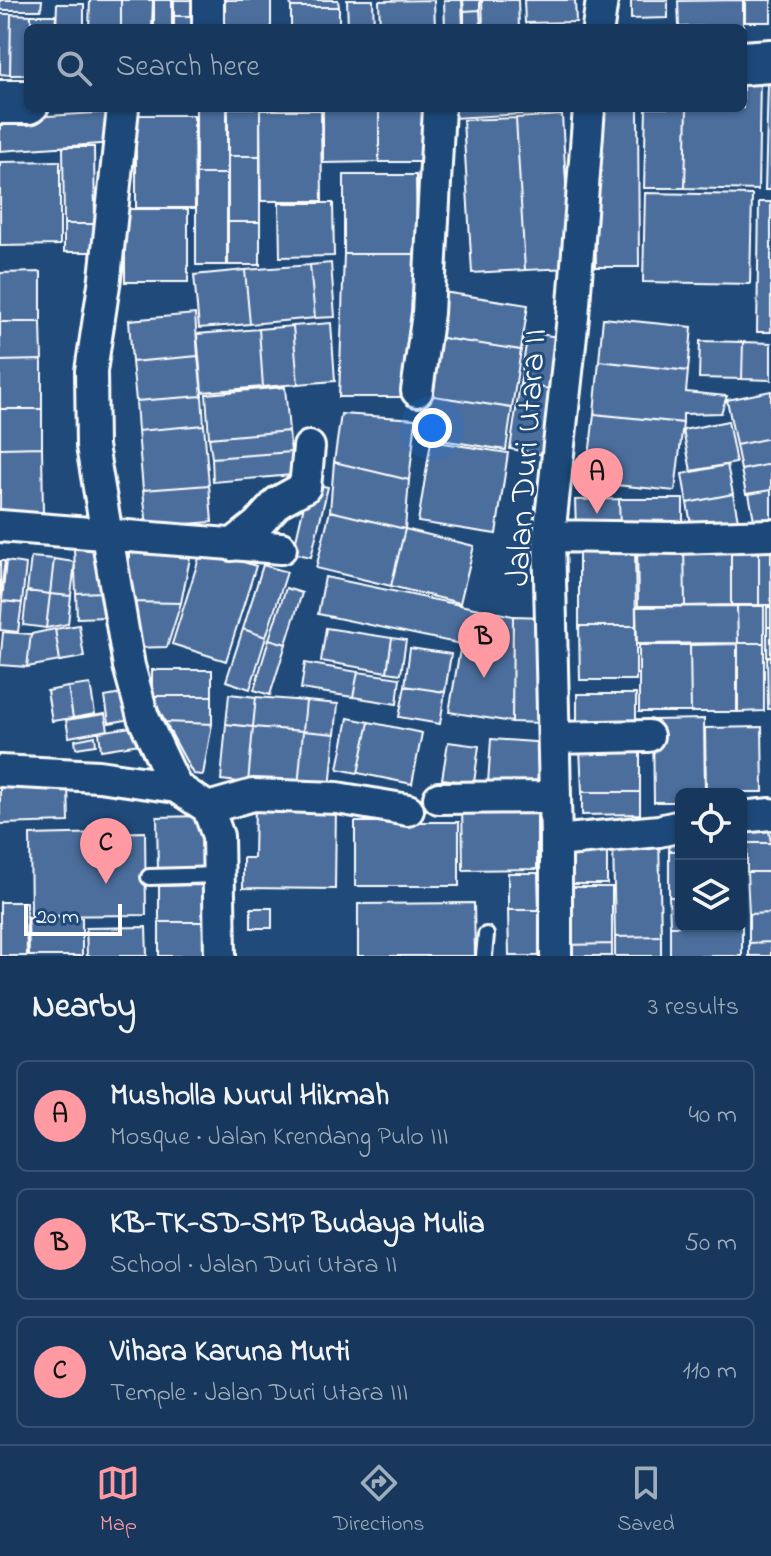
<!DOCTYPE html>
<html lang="en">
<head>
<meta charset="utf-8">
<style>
	body { margin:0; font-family:"Indie Flower",sans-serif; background:#244365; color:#f1f3f6 }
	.controls { position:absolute; right:24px; bottom:24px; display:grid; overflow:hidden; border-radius:12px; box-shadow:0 2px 6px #0004 }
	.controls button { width:72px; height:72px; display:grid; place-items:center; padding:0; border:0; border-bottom:2px solid #365272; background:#17385c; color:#f1f3f6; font:40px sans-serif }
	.scale { position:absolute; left:24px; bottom:20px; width:98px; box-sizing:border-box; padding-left:8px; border:4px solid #fff; border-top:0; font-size:22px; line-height:28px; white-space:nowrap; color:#fff; -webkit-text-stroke:6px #1f4a7a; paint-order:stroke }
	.you { position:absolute; left:432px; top:428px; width:28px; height:28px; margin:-20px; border:6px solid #fff; border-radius:50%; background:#1a73e8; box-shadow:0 0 0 12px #1a73e833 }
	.badge { display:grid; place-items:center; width:52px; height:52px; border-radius:50%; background:#ff9aa2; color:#111; font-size:26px; font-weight:700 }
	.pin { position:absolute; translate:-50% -66px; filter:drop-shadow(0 2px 4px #0008) }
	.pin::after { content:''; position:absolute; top:42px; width:28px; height:24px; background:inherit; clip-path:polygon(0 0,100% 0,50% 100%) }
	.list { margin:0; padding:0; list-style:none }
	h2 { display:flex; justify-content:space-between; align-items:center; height:104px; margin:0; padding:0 32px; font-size:34px }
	h2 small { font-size:26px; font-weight:400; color:#9eacbb }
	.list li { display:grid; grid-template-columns:52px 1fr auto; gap:24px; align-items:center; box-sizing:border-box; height:112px; margin:0 16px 16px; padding:0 16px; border:2px solid #365272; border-radius:12px }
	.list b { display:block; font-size:30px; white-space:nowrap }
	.list p { margin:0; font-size:26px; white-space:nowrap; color:#9eacbb }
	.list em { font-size:26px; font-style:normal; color:#9eacbb }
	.icon { flex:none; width:44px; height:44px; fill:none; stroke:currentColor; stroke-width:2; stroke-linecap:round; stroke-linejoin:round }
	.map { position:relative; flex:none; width:771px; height:956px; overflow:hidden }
	.search { position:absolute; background:#17385c; box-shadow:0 2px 6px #0004; left:24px; right:24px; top:24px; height:88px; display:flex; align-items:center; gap:20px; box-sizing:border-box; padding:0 28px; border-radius:12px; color:#9eacbb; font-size:30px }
	.sheet { height:488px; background:#17385c }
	nav { display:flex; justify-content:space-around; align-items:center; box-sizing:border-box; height:112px; border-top:2px solid #365272; background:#17385c; font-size:22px; color:#9eacbb }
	nav a { display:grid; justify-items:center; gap:4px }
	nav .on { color:#ff9aa2 }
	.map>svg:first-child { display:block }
	.building { fill:#4c6e9d; stroke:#fff; stroke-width:2 }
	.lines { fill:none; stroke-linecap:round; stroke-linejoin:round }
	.lane-casing { stroke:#fff; stroke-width:20 }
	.street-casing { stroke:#fff; stroke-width:36 }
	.secondary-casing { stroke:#fff; stroke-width:48 }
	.lane { stroke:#1f4a7a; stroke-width:14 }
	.street { stroke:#1f4a7a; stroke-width:30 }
	.secondary { stroke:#1f4a7a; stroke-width:42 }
	.labels { text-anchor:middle; stroke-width:6; stroke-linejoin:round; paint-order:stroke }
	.street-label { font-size:34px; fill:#fff; stroke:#1f4a7a }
</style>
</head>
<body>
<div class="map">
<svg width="771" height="956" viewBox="0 0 771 956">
	<rect width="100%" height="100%" fill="#1f4a7a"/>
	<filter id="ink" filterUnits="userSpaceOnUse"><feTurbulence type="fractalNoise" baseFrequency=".0125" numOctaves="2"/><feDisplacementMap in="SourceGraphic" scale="16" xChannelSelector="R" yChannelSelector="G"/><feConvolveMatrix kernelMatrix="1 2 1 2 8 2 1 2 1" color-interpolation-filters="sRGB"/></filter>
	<g filter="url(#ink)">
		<path class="building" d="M 0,0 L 42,0 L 41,10 L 0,10 Z
			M 90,0 L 121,0 L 121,28 L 89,28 Z
			M 121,0 L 153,0 L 152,28 L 121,28 Z
			M 154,0 L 172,0 L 172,28 L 154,28 Z
			M 174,0 L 204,0 L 203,16 L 174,16 Z
			M 222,0 L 271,0 L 271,28 L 222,28 Z
			M 290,0 L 338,0 L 339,7 L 291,7 Z
			M 347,0 L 373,0 L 374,28 L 348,28 Z
			M 434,0 L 435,28 L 380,28 L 379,1 Z
			M 444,0 L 462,0 L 463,28 L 445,28 Z
			M 463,0 L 480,0 L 480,10 L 464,11 Z
			M 482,0 L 518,0 L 519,28 L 483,28 Z
			M 524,0 L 575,0 L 576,22 L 525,23 Z
			M 631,0 L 668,0 L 668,18 L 631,19 Z
			M 743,0 L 743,26 L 679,27 L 678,1 Z
			M 745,0 L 771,0 L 771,22 L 745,22 Z
			M 57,4 L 84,4 L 84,28 L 56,28 Z
			M 291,7 L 339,7 L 339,28 L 291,28 Z
			M 480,10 L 481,28 L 464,28 L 464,11 Z
			M 0,14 L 11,14 L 10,75 L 0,74 Z
			M 11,14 L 31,15 L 31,28 L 28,28 L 28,75 L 10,75 Z
			M 31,15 L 56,15 L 55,28 L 31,28 Z
			M 174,16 L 203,16 L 203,28 L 174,28 Z
			M 743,77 L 760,78 L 758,190 L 685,188 L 687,108 L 743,108 Z
			M 768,81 L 771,81 L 771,190 L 765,190 Z
			M 196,108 L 227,108 L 227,174 L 196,174 Z
			M 228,108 L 260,108 L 260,156 L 228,156 Z
			M 323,108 L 379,108 L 379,162 L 323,163 Z
			M 379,108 L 430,108 L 430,162 L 379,162 Z
			M 452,108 L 542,108 L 543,113 L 453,118 Z
			M 638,108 L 639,267 L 596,267 L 594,109 Z
			M 646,108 L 687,108 L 685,188 L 644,188 Z
			M 260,110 L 321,110 L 322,201 L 261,201 Z
			M 112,112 L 114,143 L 0,151 L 0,119 Z
			M 136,115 L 194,115 L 195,208 L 136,208 Z
			M 562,115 L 571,268 L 525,270 L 516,118 Z
			M 516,118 L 525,270 L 472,273 L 463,120 Z
			M 63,147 L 94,147 L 95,224 L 64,224 Z
			M 228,156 L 260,156 L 260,222 L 228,222 Z
			M 60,161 L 60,245 L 0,246 L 0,162 Z
			M 196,174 L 227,174 L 227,265 L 196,265 Z
			M 344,175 L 416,175 L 417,254 L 344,254 Z
			M 645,193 L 752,195 L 750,284 L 643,282 Z
			M 759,202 L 771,202 L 771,332 L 757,332 Z
			M 279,203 L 333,203 L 334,256 L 280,257 Z
			M 125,209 L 188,209 L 188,282 L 125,282 Z
			M 228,222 L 260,222 L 260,265 L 228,265 Z
			M 64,224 L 95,224 L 95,252 L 64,252 Z
			M 344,254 L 417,254 L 411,397 L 339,397 Z
			M 331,263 L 335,317 L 315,318 L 310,265 Z
			M 310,265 L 315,318 L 250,324 L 245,270 Z
			M 245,270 L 250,324 L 199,328 L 194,275 Z
			M 41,272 L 41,322 L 0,322 L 0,273 Z
			M 443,292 L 528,305 L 521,350 L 436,337 Z
			M 195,314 L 198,356 L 132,362 L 129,320 Z
			M 603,318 L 692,327 L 688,371 L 599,361 Z
			M 0,322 L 41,322 L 42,360 L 0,361 Z
			M 331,323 L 335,381 L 298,384 L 293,326 Z
			M 293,326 L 298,384 L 263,387 L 259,329 Z
			M 259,329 L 263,387 L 202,392 L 197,334 Z
			M 528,332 L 564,338 L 556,390 L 520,384 Z
			M 436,337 L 521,350 L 512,408 L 427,395 Z
			M 700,341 L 743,342 L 742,379 L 699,378 Z
			M 743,342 L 771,343 L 771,380 L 742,379 Z
			M 198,356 L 202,396 L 136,401 L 132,362 Z
			M 42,360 L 42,409 L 0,409 L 0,361 Z
			M 599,361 L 688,371 L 686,392 L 727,396 L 721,413 L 683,414 L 683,423 L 594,414 Z
			M 520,384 L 556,390 L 546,455 L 510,449 Z
			M 285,387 L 289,431 L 209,438 L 206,394 Z
			M 771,391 L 771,438 L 736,445 L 727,400 Z
			M 427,395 L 512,408 L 506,450 L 421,437 Z
			M 202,396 L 204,425 L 138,431 L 136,401 Z
			M 0,409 L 42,409 L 42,447 L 0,448 Z
			M 341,414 L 416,419 L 409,480 L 334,462 Z
			M 594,414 L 683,423 L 675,491 L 586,482 Z
			M 728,421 L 736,463 L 691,471 L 683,430 Z
			M 204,425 L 209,485 L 143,490 L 138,431 Z
			M 289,431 L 291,452 L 212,458 L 209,438 Z
			M 771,438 L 771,464 L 741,470 L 736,445 Z
			M 431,441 L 508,453 L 496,534 L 418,522 Z
			M 42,447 L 43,512 L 0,512 L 0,448 Z
			M 291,452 L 292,475 L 213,482 L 212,458 Z
			M 334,462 L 409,480 L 405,529 L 330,511 Z
			M 771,464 L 771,490 L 746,494 L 741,470 Z
			M 727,465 L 733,494 L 687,503 L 682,474 Z
			M 309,483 L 328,487 L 311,557 L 293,553 Z
			M 209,485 L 212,522 L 147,527 L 143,490 Z
			M 771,490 L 771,522 L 755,525 L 749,494 Z
			M 733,494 L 738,520 L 692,529 L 687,503 Z
			M 619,499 L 620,528 L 576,529 L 575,500 Z
			M 619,499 L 683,499 L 683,528 L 620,528 Z
			M 330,511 L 405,529 L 391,586 L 316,568 Z
			M 405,529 L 474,546 L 460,603 L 391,586 Z
			M 771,540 L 771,605 L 759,605 L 759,541 Z
			M 635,541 L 636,626 L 579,626 L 579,542 Z
			M 684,541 L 731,541 L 731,605 L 685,606 Z
			M 684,541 L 685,606 L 638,606 L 637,542 Z
			M 731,541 L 759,541 L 759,605 L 731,605 Z
			M 104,548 L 106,592 L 76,593 L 74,549 Z
			M 202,549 L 256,566 L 226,661 L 172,644 Z
			M 129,553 L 191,553 L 181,603 L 129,602 Z
			M 31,557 L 54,559 L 50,594 L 27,591 Z
			M 54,559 L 75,562 L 71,596 L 50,594 Z
			M 0,561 L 5,561 L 0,599 Z
			M 6,561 L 26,564 L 22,603 L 2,601 Z
			M 263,565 L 287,572 L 266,637 L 243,629 Z
			M 325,577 L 513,616 L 512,722 L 449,712 L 461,644 L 318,614 Z
			M 286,588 L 302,593 L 286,644 L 269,639 Z
			M 27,591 L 50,594 L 46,628 L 23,625 Z
			M 106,592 L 107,617 L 77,618 L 76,593 Z
			M 50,594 L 71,596 L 68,624 L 46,628 Z
			M 2,601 L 22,603 L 18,632 L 0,630 Z
			M 129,602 L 181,603 L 167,647 L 128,648 Z
			M 737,606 L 764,606 L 764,643 L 738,643 Z
			M 737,606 L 738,643 L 637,644 L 636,607 Z
			M 767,607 L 771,607 L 771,627 L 767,627 Z
			M 513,616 L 545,617 L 543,723 L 512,722 Z
			M 79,625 L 84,657 L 60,661 L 55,629 Z
			M 579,626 L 636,626 L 636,680 L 580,680 Z
			M 767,627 L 771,627 L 771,657 L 767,657 Z
			M 326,628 L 392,638 L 387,672 L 321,661 Z
			M 55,629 L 60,661 L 27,667 L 31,634 Z
			M 243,629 L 266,637 L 250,689 L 226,681 Z
			M 3,632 L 31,634 L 27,667 L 0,665 Z
			M 392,638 L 406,640 L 401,674 L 387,672 Z
			M 269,639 L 286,644 L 270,695 L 254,690 Z
			M 738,643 L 764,643 L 764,711 L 738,712 Z
			M 737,644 L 737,712 L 691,712 L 690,645 Z
			M 639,645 L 690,645 L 691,712 L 639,712 Z
			M 410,648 L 451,654 L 445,692 L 405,686 Z
			M 767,657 L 771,657 L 771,709 L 768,709 Z
			M 305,663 L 358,672 L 353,697 L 301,689 Z
			M 152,670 L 212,670 L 212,696 L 152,696 Z
			M 358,672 L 400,678 L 397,704 L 353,697 Z
			M 90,684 L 95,714 L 73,718 L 68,687 Z
			M 405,686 L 445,692 L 440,724 L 399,717 Z
			M 68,687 L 73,718 L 52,721 L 47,691 Z
			M 132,692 L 137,718 L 109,723 L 105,697 Z
			M 229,694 L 256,697 L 253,727 L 226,724 Z
			M 577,694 L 636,694 L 636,724 L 577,724 Z
			M 152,696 L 212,696 L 212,724 L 165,722 Z
			M 256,697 L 306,701 L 303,731 L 253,727 Z
			M 306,701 L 338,704 L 335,734 L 303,731 Z
			M 105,714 L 108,730 L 69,737 L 66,720 Z
			M 348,718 L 369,722 L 358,773 L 338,769 Z
			M 704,719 L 705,794 L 681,794 L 681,802 L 654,802 L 653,720 Z
			M 165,722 L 212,724 L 203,775 L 193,774 Z
			M 369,722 L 422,733 L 412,784 L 358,773 Z
			M 226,724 L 253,727 L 248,783 L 221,780 Z
			M 137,726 L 140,744 L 101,750 L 99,732 Z
			M 253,727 L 303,731 L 298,787 L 248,783 Z
			M 762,727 L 763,792 L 706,792 L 705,728 Z
			M 303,731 L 335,734 L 330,790 L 298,787 Z
			M 95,736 L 96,745 L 76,748 L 75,740 Z
			M 491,739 L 548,743 L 545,787 L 488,783 Z
			M 448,742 L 479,746 L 474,783 L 442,779 Z
			M 580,748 L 640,748 L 640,792 L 582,792 Z
			M 68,782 L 69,822 L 0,824 L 0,784 Z
			M 582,792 L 640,792 L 640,814 L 582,815 Z
			M 537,801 L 537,869 L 463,870 L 462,802 Z
			M 255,805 L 336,805 L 335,889 L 243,888 L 243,858 L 254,858 Z
			M 202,816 L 203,871 L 158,872 L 157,817 Z
			M 767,818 L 771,843 L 747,843 L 746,820 Z
			M 355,822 L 459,822 L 459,886 L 355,886 Z
			M 145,832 L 146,915 L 31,916 L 30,835 Z
			M 681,833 L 681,851 L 669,851 L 670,835 Z
			M 659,835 L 661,936 L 615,937 L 613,841 Z
			M 571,841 L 607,841 L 607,884 L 571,884 Z
			M 747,843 L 771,843 L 771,872 L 747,872 Z
			M 669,851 L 681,851 L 681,897 L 669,897 Z
			M 747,872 L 771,872 L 771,913 L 749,914 Z
			M 508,873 L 538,873 L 539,910 L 508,910 Z
			M 203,885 L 204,922 L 159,922 L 159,886 Z
			M 565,887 L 612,887 L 612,944 L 566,945 Z
			M 669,897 L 681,897 L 681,926 L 695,926 L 670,926 Z
			M 0,902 L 26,902 L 27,956 L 0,956 Z
			M 474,903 L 475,956 L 358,956 L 358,904 Z
			M 251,908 L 272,908 L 272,928 L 251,928 Z
			M 508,910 L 539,910 L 539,956 L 509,956 Z
			M 771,913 L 771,942 L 749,943 L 749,914 Z
			M 82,917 L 82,956 L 29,956 L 28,918 Z
			M 159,922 L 204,922 L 204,956 L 159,956 Z
			M 670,926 L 742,926 L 742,956 L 670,956 Z
			M 146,927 L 147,956 L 87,956 L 86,928 Z
			M 661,936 L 661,956 L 615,956 L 615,937 Z
			M 771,942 L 771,956 L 749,956 L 749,943 Z
			M 612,944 L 612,956 L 566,956 L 566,945 Z"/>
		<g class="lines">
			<defs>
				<path id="lane" d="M 149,877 L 219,875
					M 484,956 L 486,935"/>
				<path id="street" d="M 208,0 L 208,28
					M 598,28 L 602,0
					M 123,108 L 105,278 L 91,371 L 92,446 L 129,666 L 143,717 L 176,787 L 208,808 L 218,836 L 220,956
					M 417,391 L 428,313 L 439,108
					M 0,526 L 281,548
					M 549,536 L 676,538 L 771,535
					M 232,545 L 257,525 L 278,502 L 305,487 L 309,447
					M 554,738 L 648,736
					M 0,771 L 99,776 L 176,787
					M 439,798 L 555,797
					M 208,808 L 253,795 L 337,798 L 408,810
					M 741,817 L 771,814
					M 556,841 L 659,831 L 681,826
					M 556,956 L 556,841 L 549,536 L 573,317 L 589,108"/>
				<path id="secondary" d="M 743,63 L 771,61
					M 0,102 L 28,102"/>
			</defs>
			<use href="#lane" class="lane-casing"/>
			<use href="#street" class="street-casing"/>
			<use href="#secondary" class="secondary-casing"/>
			<use href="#lane" class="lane"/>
			<use href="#street" class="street"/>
			<use href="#secondary" class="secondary"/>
		</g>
	</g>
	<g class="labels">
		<g class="street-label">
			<text transform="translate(524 457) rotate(-86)" y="12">Jalan Duri Utara II</text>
		</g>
	</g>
</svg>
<div class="controls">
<button><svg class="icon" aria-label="locate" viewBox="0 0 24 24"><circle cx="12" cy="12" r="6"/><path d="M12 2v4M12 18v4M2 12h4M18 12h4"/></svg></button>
<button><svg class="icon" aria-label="layers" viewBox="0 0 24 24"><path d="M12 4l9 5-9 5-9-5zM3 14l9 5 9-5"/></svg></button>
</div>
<div class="scale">20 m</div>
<div class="you"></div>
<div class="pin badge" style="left:597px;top:514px">A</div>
<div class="pin badge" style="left:484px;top:678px">B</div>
<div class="pin badge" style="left:106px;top:884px">C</div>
<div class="search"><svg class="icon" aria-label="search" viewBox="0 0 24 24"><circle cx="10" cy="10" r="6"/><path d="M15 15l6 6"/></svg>Search here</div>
</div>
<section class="sheet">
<h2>Nearby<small>3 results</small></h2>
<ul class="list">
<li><span class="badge">A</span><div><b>Musholla Nurul Hikmah</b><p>Mosque · Jalan Krendang Pulo III</p></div><em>40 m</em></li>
<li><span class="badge">B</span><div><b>KB-TK-SD-SMP Budaya Mulia</b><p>School · Jalan Duri Utara II</p></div><em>50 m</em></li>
<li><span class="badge">C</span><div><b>Vihara Karuna Murti</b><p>Temple · Jalan Duri Utara III</p></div><em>110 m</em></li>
</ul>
</section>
<nav>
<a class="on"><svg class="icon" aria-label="map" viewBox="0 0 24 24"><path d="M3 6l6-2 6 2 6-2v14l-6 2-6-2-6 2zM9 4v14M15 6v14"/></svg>Map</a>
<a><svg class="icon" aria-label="directions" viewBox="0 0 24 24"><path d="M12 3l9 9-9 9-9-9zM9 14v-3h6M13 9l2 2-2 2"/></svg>Directions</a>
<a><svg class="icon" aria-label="saved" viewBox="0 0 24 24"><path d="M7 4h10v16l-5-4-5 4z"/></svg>Saved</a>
</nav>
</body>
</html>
